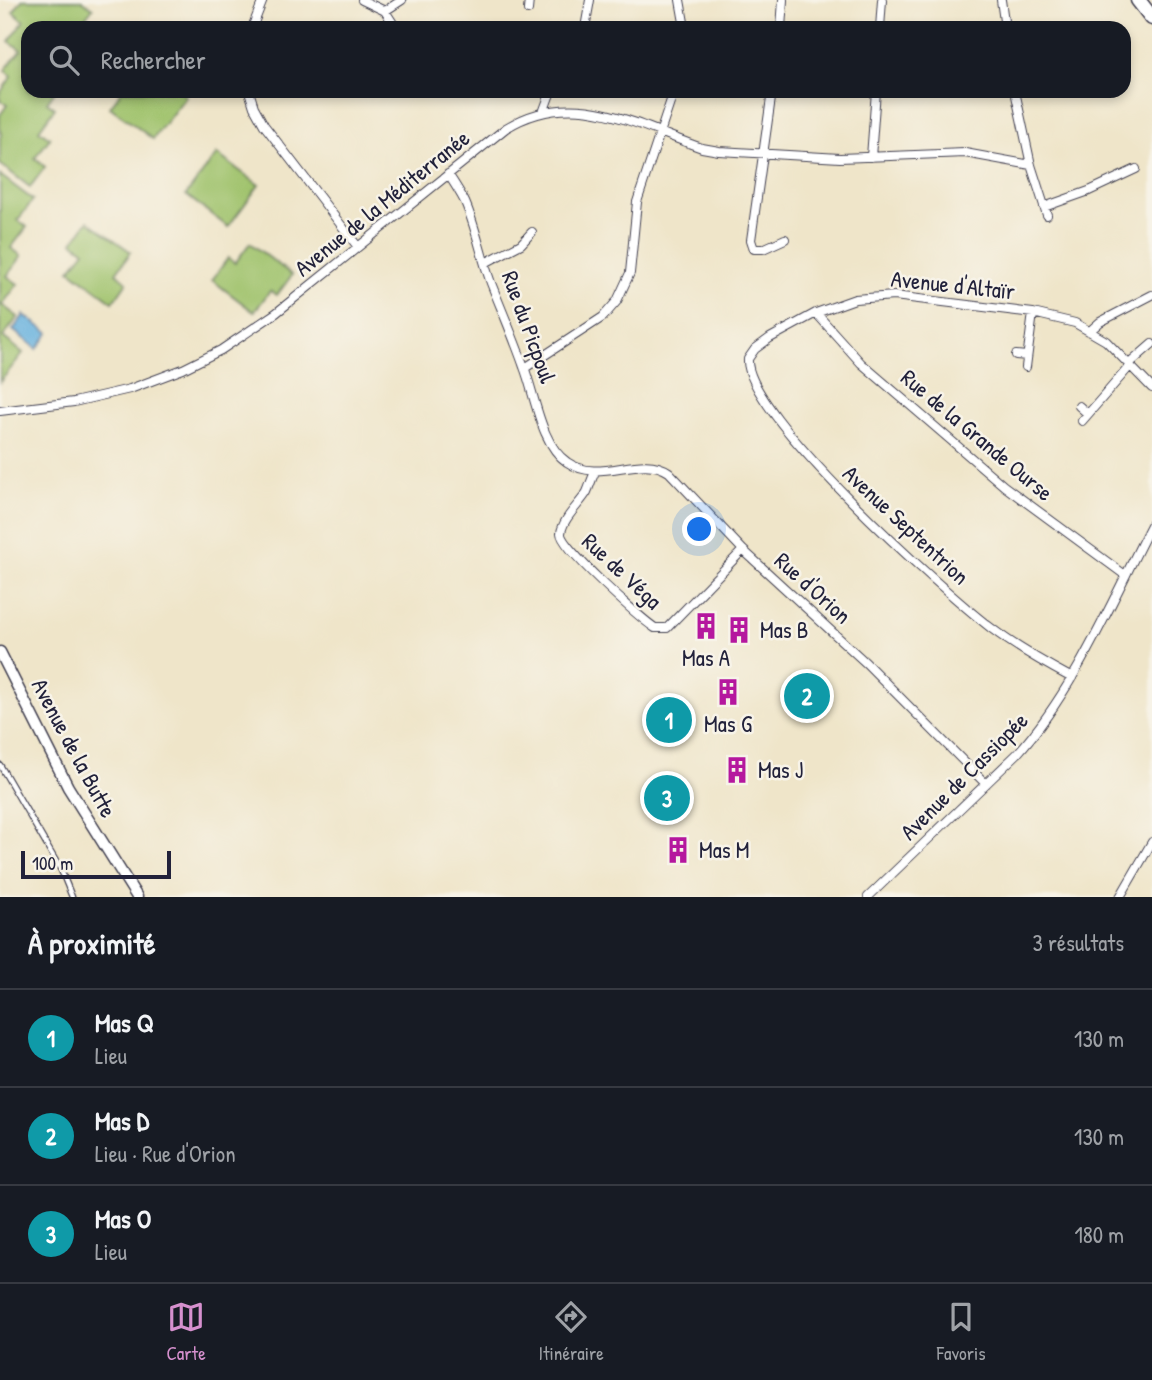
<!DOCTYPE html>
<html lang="fr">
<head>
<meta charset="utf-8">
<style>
	body { margin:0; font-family:"Patrick Hand",sans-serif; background:#20242c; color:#f1f3f6 }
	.scale { position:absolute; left:21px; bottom:18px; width:150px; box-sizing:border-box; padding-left:7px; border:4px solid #22223b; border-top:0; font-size:19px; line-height:24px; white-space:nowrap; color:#22223b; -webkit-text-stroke:5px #f7f3e8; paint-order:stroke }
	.you { position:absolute; left:700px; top:530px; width:24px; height:24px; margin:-18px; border:5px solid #fff; border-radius:50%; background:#1a73e8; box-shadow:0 0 0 10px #1a73e833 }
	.badge { display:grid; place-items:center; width:46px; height:46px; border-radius:50%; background:#d690ce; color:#fff; font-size:23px; font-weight:700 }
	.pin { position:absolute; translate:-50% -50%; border:4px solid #fff; box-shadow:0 2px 7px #0006 }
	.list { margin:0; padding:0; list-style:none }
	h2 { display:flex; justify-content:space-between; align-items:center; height:91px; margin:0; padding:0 28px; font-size:30px }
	h2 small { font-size:23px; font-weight:400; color:#9ea1a6 }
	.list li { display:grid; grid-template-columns:46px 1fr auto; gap:21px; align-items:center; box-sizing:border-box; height:98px; padding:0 28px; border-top:2px solid #363941 }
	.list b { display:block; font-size:26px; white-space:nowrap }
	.list p { margin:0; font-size:23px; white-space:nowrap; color:#9ea1a6 }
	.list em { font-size:23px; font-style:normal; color:#9ea1a6 }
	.icon { flex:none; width:38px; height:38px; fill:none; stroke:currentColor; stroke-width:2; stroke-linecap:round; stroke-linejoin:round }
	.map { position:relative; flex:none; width:1152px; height:897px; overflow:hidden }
	.search { position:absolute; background:#171b24; box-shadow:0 4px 10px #0003; left:21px; right:21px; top:21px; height:77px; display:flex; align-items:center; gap:18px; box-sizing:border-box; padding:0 24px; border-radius:21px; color:#9ea1a6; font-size:26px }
	.sheet { height:385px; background:#171b24 }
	nav { display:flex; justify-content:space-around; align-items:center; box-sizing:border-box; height:98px; border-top:2px solid #363941; background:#171b24; font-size:19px; color:#9ea1a6 }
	nav a { display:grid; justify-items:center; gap:4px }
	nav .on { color:#d690ce }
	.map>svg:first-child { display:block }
	.green { fill:#a0c36d; stroke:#617254; stroke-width:2 }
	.water { fill:#65b0de; stroke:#44698c; stroke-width:2 }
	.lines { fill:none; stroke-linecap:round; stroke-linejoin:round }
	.lane-casing { stroke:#413f50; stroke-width:7 }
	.street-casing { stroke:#413f50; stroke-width:10 }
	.secondary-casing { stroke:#413f50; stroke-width:13 }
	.highway-casing { stroke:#413f50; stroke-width:17 }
	.lane { stroke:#fff; stroke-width:4.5 }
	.street { stroke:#fff; stroke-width:8 }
	.secondary { stroke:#fff; stroke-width:10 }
	.highway { stroke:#fff; stroke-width:14 }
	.labels { text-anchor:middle; stroke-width:5; stroke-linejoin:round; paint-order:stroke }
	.street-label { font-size:23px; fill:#22223b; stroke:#f7f3e8 }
	.poi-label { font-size:23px; fill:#22223b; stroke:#f7f3e8; text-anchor:start }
</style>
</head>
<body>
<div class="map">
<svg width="1152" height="897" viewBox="0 0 1152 897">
	<rect width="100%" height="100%" fill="#f7f3e8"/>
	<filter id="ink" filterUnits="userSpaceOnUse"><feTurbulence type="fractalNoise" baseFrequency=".0143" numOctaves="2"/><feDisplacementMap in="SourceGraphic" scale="14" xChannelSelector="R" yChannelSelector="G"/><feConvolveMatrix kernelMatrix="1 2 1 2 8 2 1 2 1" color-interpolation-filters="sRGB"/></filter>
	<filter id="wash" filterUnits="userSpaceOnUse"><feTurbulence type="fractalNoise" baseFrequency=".00686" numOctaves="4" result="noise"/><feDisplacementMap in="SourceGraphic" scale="28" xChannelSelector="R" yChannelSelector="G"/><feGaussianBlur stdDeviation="1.57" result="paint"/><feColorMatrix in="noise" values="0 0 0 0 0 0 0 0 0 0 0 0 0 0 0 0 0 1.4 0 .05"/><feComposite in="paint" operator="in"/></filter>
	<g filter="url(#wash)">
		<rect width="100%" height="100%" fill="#efe5c9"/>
		<path class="green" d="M 22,0 L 82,0 L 93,8 L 77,28 L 71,24 L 67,28 L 28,28 L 28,91 L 55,91 L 47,102 L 55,108 L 39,130 L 50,138 L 35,158 L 45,167 L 30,187 L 0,164 L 0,137 L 2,134 L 0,132 L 0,115 L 7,105 L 0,100 L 0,93 L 12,76 L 5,70 L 21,50 L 9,41 L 24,21 L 13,12 Z
			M 122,91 L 179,91 L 186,96 L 153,139 L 110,107 Z
			M 217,154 L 259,185 L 228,227 L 186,195 Z
			M 0,175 L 33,200 L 18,220 L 27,227 L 11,248 L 22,256 L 7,276 L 18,284 L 2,305 L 18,317 L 3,337 L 23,353 L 0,382 Z
			M 88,221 L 131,252 L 116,273 L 127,282 L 113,302 L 70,270 L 85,251 L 73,242 Z
			M 250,243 L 292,275 L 277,295 L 270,291 L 254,312 L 212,280 L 228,258 L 235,263 Z"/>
		<path class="water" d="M 24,315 L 49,333 L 37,349 L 13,330 Z"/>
	</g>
	<g filter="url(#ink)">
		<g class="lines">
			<defs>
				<path id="lane" d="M 0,765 L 61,870 L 72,897"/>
				<path id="street" d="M 362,0 L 385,11 L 402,0
					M 680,0 L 685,28
					M 1001,0 L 1005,28
					M 528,10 L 529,0
					M 385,11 L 396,28
					M 252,28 L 263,0
					M 585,28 L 590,0
					M 781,28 L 783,0
					M 880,28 L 882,0
					M 249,91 L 254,107 L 264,125 L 358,247
					M 772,91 L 751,240 L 754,249 L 763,249 L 785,239
					M 1015,91 L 1031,165 L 1047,215
					M 544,110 L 551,91
					M 871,157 L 876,91
					M 448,174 C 454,183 460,192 465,202 C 476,227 481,256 491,283 C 502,311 514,338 524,367 C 535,395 541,445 567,462 C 600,485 639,452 669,472 L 743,550 L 866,663 L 986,784
					M 1044,207 L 1089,191 L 1136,169
					M 485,263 L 521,244 L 532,232
					M 816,313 L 861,363 L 1004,486 L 1125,575
					M 1091,330 L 1100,322 L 1152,295
					M 1016,355 L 1027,356
					M 1129,364 L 1152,344
					M 1026,367 L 1033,313
					M 525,368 L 603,317 L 617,301 L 630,273 L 637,202 L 674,91
					M 1079,406 L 1088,414
					M 0,411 L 74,402 L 130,389 L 183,369 L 221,350 L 276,313 L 506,128 C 574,86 635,125 702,148 L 719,151 L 840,158 L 965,153 L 1031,165
					M 1082,421 L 1130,366
					M 595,472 C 592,478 590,485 587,492 C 580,504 563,518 561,533 C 560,547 640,618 655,628 L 667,628 L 743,550
					M 1072,678 C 1044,663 1016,647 991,628 C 944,592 744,413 748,359 L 755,349 L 770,338 L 816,313 L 855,299 L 894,296 L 1033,313 L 1075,323 L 1106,341 L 1152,388
					M 868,897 L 1017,754 C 1075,690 1112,600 1152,523
					M 1120,897 L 1152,842"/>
				<path id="secondary" d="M 0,652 L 68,787 L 137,897"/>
				<path id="highway" d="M 1138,0 L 1152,18"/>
			</defs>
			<use href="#lane" class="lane-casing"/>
			<use href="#street" class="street-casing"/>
			<use href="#secondary" class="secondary-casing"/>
			<use href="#highway" class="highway-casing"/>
			<use href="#lane" class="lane"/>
			<use href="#street" class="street"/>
			<use href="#secondary" class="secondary"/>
			<use href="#highway" class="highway"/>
		</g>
	</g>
	<defs>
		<symbol id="building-bare" viewBox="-9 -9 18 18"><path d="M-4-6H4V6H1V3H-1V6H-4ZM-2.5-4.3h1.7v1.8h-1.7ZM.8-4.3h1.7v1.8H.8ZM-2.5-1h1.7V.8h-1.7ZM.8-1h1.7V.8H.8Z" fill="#b5179e" stroke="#f7f3e8" stroke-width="2.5" paint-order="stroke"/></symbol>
	</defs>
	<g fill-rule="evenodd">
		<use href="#building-bare" x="687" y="607" width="38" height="38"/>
		<use href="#building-bare" x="720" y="611" width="38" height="38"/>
		<use href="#building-bare" x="709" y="673" width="38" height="38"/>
		<use href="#building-bare" x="718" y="751" width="38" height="38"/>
		<use href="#building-bare" x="659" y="831" width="38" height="38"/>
	</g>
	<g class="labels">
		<g class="street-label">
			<text transform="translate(382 203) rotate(-39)" y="8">Avenue de la Méditerranée</text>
			<text transform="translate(953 285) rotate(6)" y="8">Avenue d'Altaïr</text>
			<text transform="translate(529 327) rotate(70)" y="8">Rue du Picpoul</text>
			<text transform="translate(977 435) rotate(40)" y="8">Rue de la Grande Ourse</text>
			<text transform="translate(906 525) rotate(43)" y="8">Avenue Septentrion</text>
			<text transform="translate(622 571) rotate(43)" y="8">Rue de Véga</text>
			<text transform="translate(813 588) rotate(42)" y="8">Rue d'Orion</text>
			<text transform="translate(74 748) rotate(62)" y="8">Avenue de la Butte</text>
			<text transform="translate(964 776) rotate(-45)" y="8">Avenue de Cassiopée</text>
		</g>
		<g class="poi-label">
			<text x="760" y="638">Mas B</text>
			<text x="706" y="666" text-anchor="middle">Mas A</text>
			<text x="728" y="732" text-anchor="middle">Mas G</text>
			<text x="758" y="778">Mas J</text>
			<text x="699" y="858">Mas M</text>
		</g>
	</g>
</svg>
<div class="scale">100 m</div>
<div class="you"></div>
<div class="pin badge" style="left:669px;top:720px;background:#0f9aa8">1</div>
<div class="pin badge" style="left:807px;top:696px;background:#0f9aa8">2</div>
<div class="pin badge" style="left:667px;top:798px;background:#0f9aa8">3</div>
<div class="search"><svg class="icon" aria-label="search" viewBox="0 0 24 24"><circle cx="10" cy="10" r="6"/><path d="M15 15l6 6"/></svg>Rechercher</div>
</div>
<section class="sheet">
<h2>À proximité<small>3 résultats</small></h2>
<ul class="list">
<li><span class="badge" style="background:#0f9aa8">1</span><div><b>Mas Q</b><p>Lieu</p></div><em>130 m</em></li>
<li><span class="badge" style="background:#0f9aa8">2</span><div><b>Mas D</b><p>Lieu · Rue d'Orion</p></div><em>130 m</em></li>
<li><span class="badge" style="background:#0f9aa8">3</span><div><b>Mas O</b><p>Lieu</p></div><em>180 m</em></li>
</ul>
</section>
<nav>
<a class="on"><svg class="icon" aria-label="map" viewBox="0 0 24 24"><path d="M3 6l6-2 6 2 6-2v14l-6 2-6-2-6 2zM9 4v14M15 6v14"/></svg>Carte</a>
<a><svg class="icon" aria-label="directions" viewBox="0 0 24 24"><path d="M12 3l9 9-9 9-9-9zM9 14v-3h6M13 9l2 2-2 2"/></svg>Itinéraire</a>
<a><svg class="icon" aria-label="saved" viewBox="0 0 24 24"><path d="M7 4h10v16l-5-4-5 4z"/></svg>Favoris</a>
</nav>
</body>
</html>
